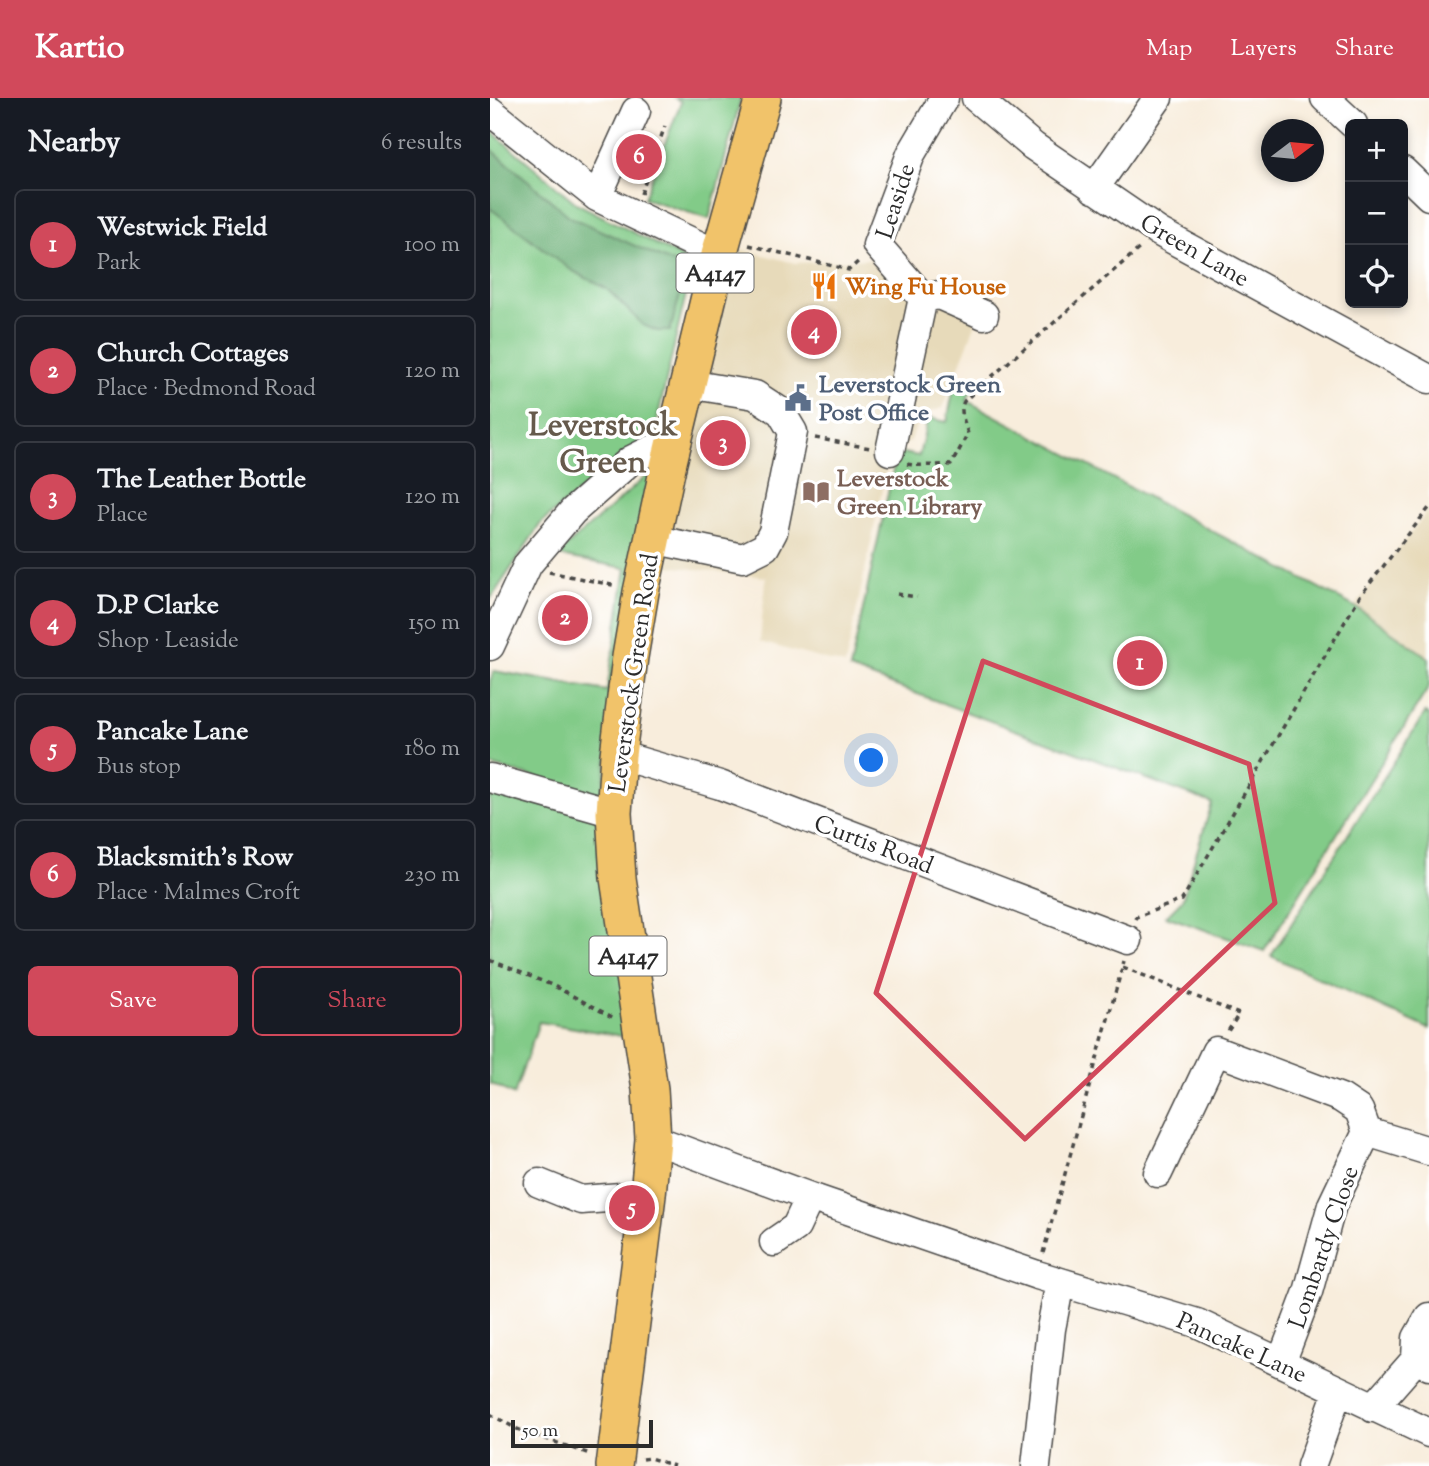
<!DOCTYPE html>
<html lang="en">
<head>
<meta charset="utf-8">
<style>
	body { margin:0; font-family:"Sorts Mill Goudy",serif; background:#20242c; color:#f1f3f6 }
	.controls { position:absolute; right:21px; top:21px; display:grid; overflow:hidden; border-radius:10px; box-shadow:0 4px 10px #0003 }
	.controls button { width:63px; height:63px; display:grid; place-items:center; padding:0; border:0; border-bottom:2px solid #363941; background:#171b24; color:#f1f3f6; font:35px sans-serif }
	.compass { position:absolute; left:771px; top:21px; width:63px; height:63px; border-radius:50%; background:#171b24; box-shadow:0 4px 10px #0003; rotate:74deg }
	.scale { position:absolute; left:21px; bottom:18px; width:142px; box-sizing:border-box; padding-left:7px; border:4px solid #2b2b2b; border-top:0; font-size:19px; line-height:24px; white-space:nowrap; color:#2b2b2b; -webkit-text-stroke:5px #fff; paint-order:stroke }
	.you { position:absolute; left:382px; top:663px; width:24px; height:24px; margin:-18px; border:5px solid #fff; border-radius:50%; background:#1a73e8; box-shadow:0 0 0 10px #1a73e833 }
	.badge { display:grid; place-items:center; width:46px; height:46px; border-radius:50%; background:#d1495b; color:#fff; font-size:23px; font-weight:700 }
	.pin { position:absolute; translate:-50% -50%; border:4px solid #fff; box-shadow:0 2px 7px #0006 }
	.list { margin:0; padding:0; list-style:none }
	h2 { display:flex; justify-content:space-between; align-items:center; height:91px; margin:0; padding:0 28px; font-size:30px }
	h2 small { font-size:23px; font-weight:400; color:#9ea1a6 }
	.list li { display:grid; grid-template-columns:46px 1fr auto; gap:21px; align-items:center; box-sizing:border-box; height:112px; margin:0 14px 14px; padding:0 14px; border:2px solid #363941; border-radius:10px }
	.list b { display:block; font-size:26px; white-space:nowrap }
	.list p { margin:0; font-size:23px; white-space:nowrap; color:#9ea1a6 }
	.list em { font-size:23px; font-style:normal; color:#9ea1a6 }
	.actions { display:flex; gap:14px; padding:21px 28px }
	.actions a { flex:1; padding:16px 0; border:2px solid #d1495b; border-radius:10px; text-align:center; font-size:24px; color:#d1495b }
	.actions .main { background:#d1495b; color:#fff }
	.icon { flex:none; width:38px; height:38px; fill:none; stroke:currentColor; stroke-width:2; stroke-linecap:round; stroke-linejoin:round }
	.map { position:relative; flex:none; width:939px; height:1368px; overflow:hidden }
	header { display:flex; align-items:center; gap:42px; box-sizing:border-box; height:98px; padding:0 35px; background:#d1495b; color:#fff }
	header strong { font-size:33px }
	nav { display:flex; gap:38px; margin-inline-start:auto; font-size:24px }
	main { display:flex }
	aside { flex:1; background:#171b24 }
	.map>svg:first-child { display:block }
	.built { fill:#e7daba }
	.green { fill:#82cb88; stroke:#567b5a; stroke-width:2 }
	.forest { fill:#69af74; stroke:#4a6d50; stroke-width:2 }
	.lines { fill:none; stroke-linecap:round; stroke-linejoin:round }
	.minor-casing { stroke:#4a4846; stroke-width:31 }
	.major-casing { stroke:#4a4846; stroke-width:38 }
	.path { stroke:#4a4846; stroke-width:3.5; stroke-dasharray:5 5; stroke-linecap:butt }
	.minor { stroke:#fff; stroke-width:28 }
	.major { stroke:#f1c36a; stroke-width:35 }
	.marked { fill:none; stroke:#d1495b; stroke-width:5; stroke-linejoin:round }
	.labels { text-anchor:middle; stroke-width:7; stroke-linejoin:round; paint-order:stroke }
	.shield { fill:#fff; stroke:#6b6b6b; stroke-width:2 }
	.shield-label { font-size:23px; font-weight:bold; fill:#2b2b2b }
	.street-label { font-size:24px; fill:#2b2b2b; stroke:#fff }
	.food-label { font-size:24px; font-weight:bold; fill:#c56008; stroke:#fff; text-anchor:start }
	.service-label { font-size:24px; font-weight:bold; fill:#4e5e75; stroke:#fff; text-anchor:start }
	.education-label { font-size:24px; font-weight:bold; fill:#785e54; stroke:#fff; text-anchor:start }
	.district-label { font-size:32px; font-weight:bold; fill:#665a4c; stroke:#fff }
</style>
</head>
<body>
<header>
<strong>Kartio</strong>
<nav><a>Map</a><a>Layers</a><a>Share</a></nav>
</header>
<main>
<aside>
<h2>Nearby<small>6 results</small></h2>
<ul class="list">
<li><span class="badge">1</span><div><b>Westwick Field</b><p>Park</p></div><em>100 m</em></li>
<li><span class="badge">2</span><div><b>Church Cottages</b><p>Place · Bedmond Road</p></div><em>120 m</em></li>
<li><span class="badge">3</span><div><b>The Leather Bottle</b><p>Place</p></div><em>120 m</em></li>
<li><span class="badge">4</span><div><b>D.P Clarke</b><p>Shop · Leaside</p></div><em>150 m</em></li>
<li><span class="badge">5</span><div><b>Pancake Lane</b><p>Bus stop</p></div><em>180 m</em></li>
<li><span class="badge">6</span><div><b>Blacksmith's Row</b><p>Place · Malmes Croft</p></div><em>230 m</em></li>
</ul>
<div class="actions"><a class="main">Save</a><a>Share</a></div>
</aside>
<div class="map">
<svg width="939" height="1368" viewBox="0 0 939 1368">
	<rect width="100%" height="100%" fill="#fff"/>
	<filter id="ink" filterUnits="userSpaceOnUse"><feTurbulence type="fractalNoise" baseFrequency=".0143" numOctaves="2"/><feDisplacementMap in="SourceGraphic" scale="14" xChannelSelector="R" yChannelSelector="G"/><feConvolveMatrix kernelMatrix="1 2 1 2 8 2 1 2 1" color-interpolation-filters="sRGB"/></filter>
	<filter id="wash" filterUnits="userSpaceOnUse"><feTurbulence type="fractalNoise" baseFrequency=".00686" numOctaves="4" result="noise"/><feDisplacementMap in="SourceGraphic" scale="28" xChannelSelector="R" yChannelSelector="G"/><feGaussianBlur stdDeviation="1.57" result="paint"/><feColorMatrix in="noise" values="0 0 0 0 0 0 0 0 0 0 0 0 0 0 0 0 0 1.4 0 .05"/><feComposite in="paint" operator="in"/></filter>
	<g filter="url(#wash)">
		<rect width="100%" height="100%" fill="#f8eddc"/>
		<path class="built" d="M 245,150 L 305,165 L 383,161 L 444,203 L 489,217 L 453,310 L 431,316 L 420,344 L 400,354 L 355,567 L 270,544 L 276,479 L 169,467 Z
			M 939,411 L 939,560 L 865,508 Z"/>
		<path class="green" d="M 185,0 L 251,0 L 219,121 L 154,100 L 191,4 Z
			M 0,32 L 86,105 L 203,165 L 165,331 L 51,425 L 0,502 Z
			M 465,284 L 482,290 L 477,303 L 869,511 L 939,560 L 939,589 L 774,853 L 676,818 L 692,802 L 722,705 L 360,571 L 407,354 L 429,358 L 438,320 L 457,324 Z
			M 161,374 L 112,697 L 0,667 L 0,583 L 4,573 L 117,593 L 136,470 L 70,458 L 68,456 Z
			M 935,615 L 939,617 L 939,931 L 781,858 Z
			M 0,685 L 116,718 L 138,939 L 49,924 L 24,997 L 0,985 Z"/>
		<path class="forest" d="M 0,50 L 80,119 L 197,171 L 180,233 L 167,233 L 153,227 L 117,191 L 81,172 L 0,110 Z"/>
	</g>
	<g filter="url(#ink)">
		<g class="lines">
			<defs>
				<path id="minor" d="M 486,0 L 543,48 L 669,134 L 939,281
					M 835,0 L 863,26
					M 0,13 L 107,99 L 229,157
					M 913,73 L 939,98
					M 604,91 L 668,0
					M 107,99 L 146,13
					M 433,200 L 387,147 L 421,56 L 454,0
					M 433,200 L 449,197 L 494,217
					M 400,353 L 433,200
					M 162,441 L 253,460 L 275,449 L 283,434 L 303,334 L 291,314 L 265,297 L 198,286
					M 0,548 L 38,466 L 83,413 L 141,362 L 161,352 L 182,350
					M 128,657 L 230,687 L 638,842
					M 0,680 L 124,715
					M 163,1041 L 320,1099 L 547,1177 L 707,1225 L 939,1335
					M 668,1075 L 726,953 L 851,1000 L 869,1012 L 877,1034 L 939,1053
					M 49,1085 L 91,1102 L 158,1097
					M 284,1144 L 306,1129 L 320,1099
					M 926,1261 L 927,1240 L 939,1219
					M 791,1265 L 818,1194 L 842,1107 L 877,1034
					M 883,1310 L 926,1261 L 939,1268
					M 546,1368 L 561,1231 L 570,1184
					M 821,1368 L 848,1293"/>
				<path id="major" d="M 124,1368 L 158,1097 L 163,1041 L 160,991 L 128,780 L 124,715 L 128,657 L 140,559 L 151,494 L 179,364 L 229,157 L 273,0"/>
			</defs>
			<use href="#minor" class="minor-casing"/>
			<use href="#major" class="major-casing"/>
			<path class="path" d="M 151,96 L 175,28
				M 259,147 L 359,172 L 370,162
				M 325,340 L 380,350
				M 417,366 C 431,369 446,366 461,367 L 478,336 C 475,325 468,311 475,302 L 651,149
				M 59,474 L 127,488
				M 407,496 L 427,499
				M 645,821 L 646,819 L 692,802 L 870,498 L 939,410
				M 0,862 L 64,888 L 124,920
				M 633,869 L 749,916 L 738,933
				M 553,1155 L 634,863
				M 0,1316 L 27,1331 L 100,1356
				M 152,1361 L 160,1360 L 184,1368"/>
			<use href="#minor" class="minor"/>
			<use href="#major" class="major"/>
		</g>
	</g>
	<path class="marked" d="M 493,563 L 759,666 L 785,805 L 535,1041 L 386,895 Z"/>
	<defs>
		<symbol id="restaurant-bare" viewBox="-9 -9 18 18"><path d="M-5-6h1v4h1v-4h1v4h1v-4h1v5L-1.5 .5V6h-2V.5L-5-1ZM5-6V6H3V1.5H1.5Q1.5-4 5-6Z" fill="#e8710a" stroke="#fff" stroke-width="2.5" paint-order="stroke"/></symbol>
		<symbol id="civic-bare" viewBox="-9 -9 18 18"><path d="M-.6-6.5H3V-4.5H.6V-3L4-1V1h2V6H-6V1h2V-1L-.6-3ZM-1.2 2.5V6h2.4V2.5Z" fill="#5c6f8a" stroke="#fff" stroke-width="2.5" paint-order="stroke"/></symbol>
		<symbol id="library-bare" viewBox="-9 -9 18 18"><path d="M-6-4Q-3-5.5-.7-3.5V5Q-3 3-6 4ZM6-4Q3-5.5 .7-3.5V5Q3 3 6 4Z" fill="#8d6e63" stroke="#fff" stroke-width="2.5" paint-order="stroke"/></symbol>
	</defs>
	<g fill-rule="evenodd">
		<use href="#restaurant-bare" x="315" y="169" width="38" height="38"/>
		<use href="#civic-bare" x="289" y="281" width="38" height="38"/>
		<use href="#library-bare" x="307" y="375" width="38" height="38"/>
	</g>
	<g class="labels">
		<g class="shield">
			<rect x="186.5" y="155.5" width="77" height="39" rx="5"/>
			<rect x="99.5" y="838.5" width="77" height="39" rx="5"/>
		</g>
		<g class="shield-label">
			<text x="225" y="183">A4147</text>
			<text x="138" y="866">A4147</text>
		</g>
		<g class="street-label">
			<text transform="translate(405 103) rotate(-72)" y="8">Leaside</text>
			<text transform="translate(705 152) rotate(30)" y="8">Green Lane</text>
			<text transform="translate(143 575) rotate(-82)" y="8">Leverstock Green Road</text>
			<text transform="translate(384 746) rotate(21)" y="8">Curtis Road</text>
			<text transform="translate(833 1149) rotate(-71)" y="8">Lombardy Close</text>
			<text transform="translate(752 1249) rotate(24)" y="8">Pancake Lane</text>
		</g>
		<g class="food-label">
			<text x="355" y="196">Wing Fu House</text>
		</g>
		<g class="service-label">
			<text x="329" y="294">Leverstock Green<tspan x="329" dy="28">Post Office</tspan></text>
		</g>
		<g class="education-label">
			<text x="347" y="388">Leverstock<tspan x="347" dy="28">Green Library</tspan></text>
		</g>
		<g class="district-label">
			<text x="113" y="337">Leverstock<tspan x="113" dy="37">Green</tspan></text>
		</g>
	</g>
</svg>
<div class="controls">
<button>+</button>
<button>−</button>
<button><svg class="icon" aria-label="locate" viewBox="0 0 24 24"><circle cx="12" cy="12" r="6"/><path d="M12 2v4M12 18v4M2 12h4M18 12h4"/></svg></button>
</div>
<svg class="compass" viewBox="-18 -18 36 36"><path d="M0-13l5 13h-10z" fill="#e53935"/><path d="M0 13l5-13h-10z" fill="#9ea1a6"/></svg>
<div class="scale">50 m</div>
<div class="you"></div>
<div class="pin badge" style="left:650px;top:565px">1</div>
<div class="pin badge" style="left:75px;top:520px">2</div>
<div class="pin badge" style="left:233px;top:345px">3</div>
<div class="pin badge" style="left:324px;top:234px">4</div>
<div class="pin badge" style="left:142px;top:1110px">5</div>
<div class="pin badge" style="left:149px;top:59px">6</div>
</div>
</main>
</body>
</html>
